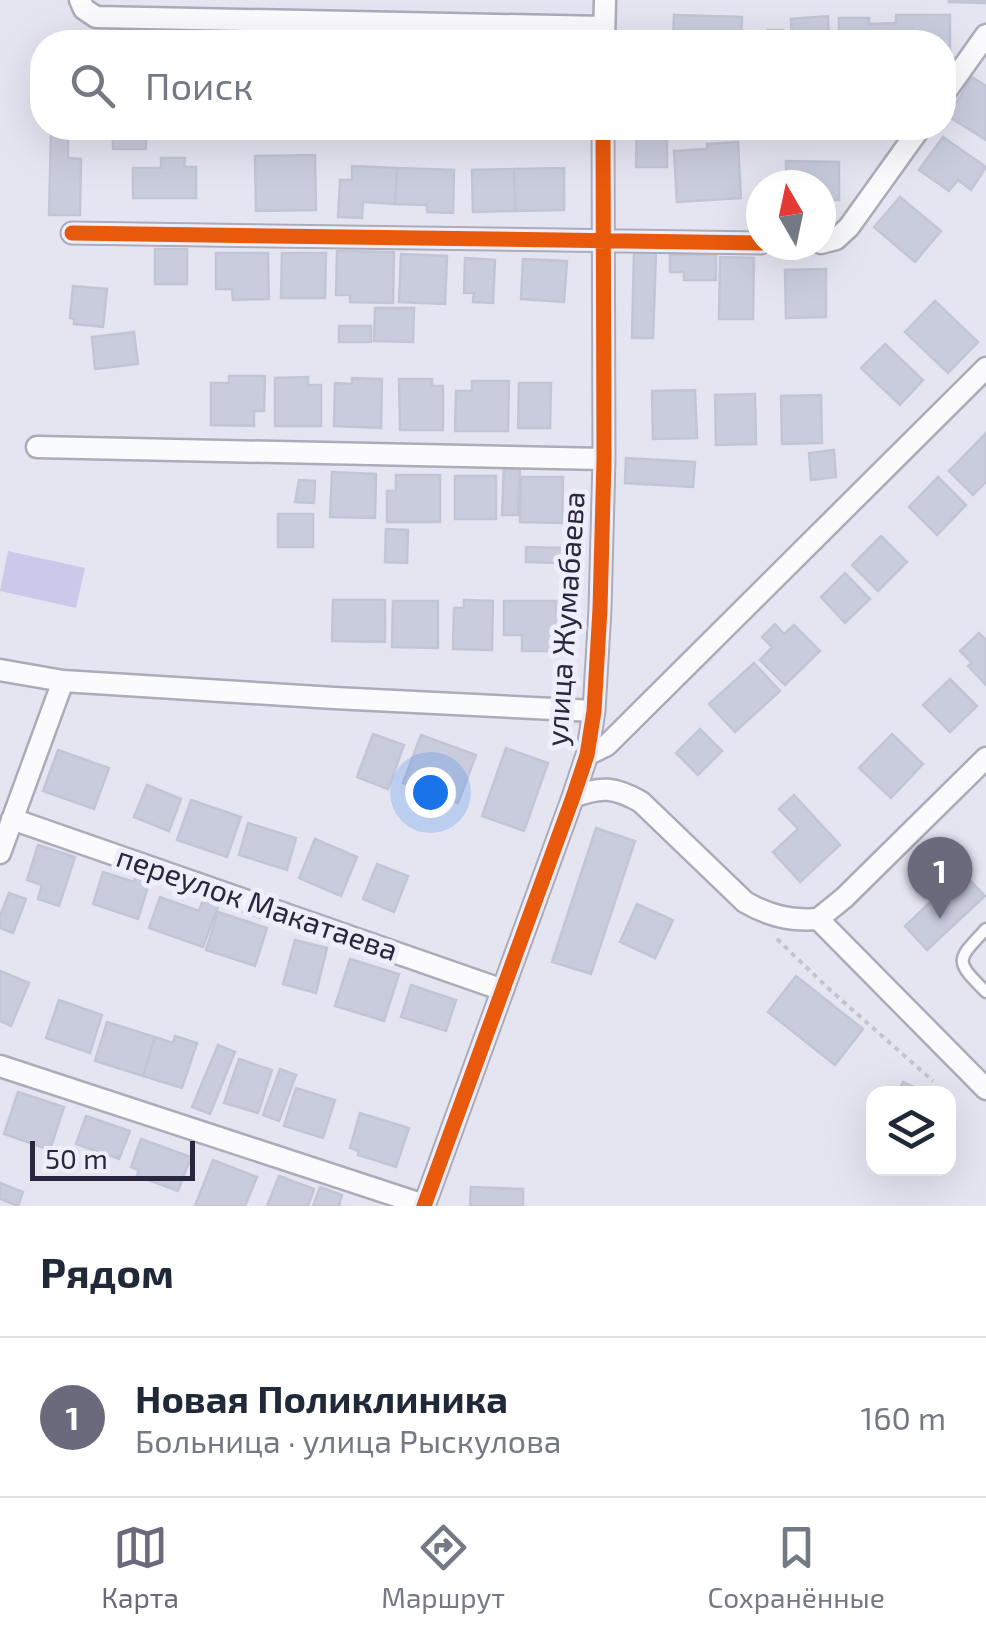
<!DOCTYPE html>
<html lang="ru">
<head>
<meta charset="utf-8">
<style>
	body { margin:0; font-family:"Exo 2",sans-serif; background:#f2f2f3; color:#1f2937 }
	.controls { position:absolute; right:30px; bottom:30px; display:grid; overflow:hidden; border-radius:20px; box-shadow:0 10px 40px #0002 }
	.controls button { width:90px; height:90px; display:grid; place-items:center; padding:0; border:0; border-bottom:2px solid #e0e1e3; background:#fff; color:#1f2937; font:50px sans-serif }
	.compass { position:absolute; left:746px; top:170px; width:90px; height:90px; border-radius:50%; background:#fff; box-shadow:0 10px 40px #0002; rotate:351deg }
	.scale { position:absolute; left:30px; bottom:25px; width:165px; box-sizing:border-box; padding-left:10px; border:5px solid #29263d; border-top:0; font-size:28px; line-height:35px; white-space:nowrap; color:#29263d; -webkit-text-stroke:8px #eeedfa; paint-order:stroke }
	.you { position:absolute; left:430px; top:792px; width:35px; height:35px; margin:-25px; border:8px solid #fff; border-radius:50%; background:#1a73e8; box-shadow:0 0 0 15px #1a73e833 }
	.badge { display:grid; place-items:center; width:65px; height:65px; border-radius:50%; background:#6b697c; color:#fff; font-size:32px; font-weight:700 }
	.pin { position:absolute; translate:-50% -82px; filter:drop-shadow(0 2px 5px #0008) }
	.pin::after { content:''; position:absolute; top:52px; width:35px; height:30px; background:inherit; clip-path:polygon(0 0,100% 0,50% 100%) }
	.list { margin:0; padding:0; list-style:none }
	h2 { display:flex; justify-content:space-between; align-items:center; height:130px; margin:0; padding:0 40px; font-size:42px }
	h2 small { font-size:32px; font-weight:400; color:#747a83 }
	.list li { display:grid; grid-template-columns:65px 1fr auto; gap:30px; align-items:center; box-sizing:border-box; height:160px; padding:0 40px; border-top:2px solid #e0e1e3 }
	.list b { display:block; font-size:38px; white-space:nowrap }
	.list p { margin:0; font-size:32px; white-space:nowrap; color:#747a83 }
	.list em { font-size:32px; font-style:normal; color:#747a83 }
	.icon { flex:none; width:55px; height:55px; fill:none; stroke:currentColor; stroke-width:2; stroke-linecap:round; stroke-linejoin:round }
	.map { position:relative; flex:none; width:986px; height:1206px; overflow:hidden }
	.search { position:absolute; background:#fff; box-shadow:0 10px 40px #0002; left:30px; right:30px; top:30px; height:110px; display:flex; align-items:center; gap:25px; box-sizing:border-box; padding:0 35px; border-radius:40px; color:#747a83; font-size:38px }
	.sheet { height:290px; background:#fff }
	nav { display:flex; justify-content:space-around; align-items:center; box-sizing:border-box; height:140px; border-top:2px solid #e0e1e3; background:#fff; font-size:28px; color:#747a83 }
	nav a { display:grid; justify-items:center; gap:5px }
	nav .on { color:#6b697c }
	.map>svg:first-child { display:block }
	.green { fill:#cbc9e9 }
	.building { fill:#c9ccdd; stroke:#c1c5d5; stroke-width:2.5 }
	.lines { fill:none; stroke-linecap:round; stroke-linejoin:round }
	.lane-casing { stroke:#acabba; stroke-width:15 }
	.street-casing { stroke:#acabba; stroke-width:25 }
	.path { stroke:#c4c4cc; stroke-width:4; stroke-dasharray:5 5; stroke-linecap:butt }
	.lane { stroke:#fbfbfd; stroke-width:10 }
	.street { stroke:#fbfbfd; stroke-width:20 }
	.cycleway-casing { stroke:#eeedfa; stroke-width:21 }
	.cycleway { stroke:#e8590c; stroke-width:15 }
	.labels { text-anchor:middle; stroke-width:10; stroke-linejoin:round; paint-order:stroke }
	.street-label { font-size:30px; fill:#29263d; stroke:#eeedfa }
</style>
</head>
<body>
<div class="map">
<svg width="986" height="1206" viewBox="0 0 986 1206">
	<rect width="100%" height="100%" fill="#e5e5f2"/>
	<path class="green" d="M 8,551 L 85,568 L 76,608 L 0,591 Z"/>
	<path class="building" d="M 949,0 L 986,0 L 985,3 L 949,2 Z
		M 674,15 L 742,17 L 741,42 L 673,42 Z
		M 896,15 L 950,15 L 950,57 L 944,57 L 944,42 L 839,42 L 839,18 L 869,18 L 869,24 L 896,23 Z
		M 828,16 L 829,42 L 792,42 L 791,19 Z
		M 768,30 L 783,30 L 783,42 L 768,42 Z
		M 972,77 L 986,86 L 986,140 L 948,116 Z
		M 637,128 L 667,128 L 667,167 L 636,167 Z
		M 146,131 L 146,149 L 113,149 L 113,132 Z
		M 51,134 L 68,134 L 68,158 L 81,159 L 80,215 L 49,215 Z
		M 943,137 L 986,167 L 971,190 L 958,180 L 949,191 L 919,170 Z
		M 738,142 L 741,198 L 677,202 L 674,151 L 707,149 L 707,144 Z
		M 315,155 L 316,210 L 256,211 L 255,156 Z
		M 161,158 L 185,158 L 184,167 L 196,167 L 196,198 L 133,198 L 133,168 L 161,168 Z
		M 786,161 L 839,162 L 839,200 L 821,200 L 821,185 L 779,185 L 779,181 L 786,181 Z
		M 352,166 L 397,168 L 395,204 L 363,202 L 362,218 L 338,217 L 340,180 L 352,180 Z
		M 397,168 L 454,170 L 453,213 L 427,212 L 427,205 L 395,204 Z
		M 564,168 L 564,210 L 515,211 L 514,169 Z
		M 514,169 L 515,211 L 473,212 L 472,170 Z
		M 900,197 L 941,231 L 915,262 L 874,227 Z
		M 155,249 L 187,249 L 187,284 L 155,284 Z
		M 337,251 L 394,252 L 393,303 L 350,302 L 350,295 L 336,295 Z
		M 634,251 L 656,252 L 653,338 L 632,338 Z
		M 216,253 L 268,253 L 269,299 L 233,300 L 232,289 L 216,289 Z
		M 282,253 L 326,253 L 325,298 L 281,298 Z
		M 401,254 L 447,256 L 445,304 L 399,302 Z
		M 670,255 L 716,255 L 716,280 L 684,280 L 684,272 L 670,272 Z
		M 720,257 L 754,258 L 753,319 L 719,319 Z
		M 465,258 L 495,260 L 493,303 L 473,302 L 474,293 L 464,293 Z
		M 523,259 L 567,261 L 564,302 L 521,299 Z
		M 826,269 L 826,317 L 786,318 L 785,270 Z
		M 73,286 L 107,289 L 103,327 L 74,324 L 74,319 L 70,318 Z
		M 935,301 L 978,342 L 948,373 L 905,332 Z
		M 375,308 L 414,308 L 413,342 L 374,341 Z
		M 339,326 L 371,326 L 371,342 L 339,342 Z
		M 134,332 L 138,364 L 95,369 L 92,337 Z
		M 885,344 L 923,380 L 900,405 L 861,368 Z
		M 229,376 L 265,376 L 264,411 L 254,411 L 254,426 L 211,425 L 211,383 L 229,383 Z
		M 308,377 L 308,385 L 321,385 L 321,426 L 275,426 L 275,378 Z
		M 352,378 L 382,379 L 381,428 L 334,426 L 335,383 L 352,384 Z
		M 399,379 L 432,379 L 432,386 L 443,386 L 443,430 L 400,430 Z
		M 472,381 L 509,381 L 508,431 L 455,431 L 456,391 L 472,391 Z
		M 519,383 L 551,383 L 550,428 L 518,428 Z
		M 695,390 L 697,438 L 653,439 L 652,391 Z
		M 755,394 L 756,444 L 716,445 L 715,395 Z
		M 821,395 L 822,443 L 782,444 L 781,396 Z
		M 986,433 L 986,482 L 973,495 L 949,471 Z
		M 834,450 L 836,477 L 811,480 L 809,453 Z
		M 626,458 L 695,462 L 693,487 L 625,483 Z
		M 504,466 L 520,467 L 518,515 L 502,515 Z
		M 332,472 L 376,474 L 375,518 L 330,517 Z
		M 396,475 L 440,475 L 440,522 L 387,522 L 387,491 L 396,491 Z
		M 455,476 L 496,476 L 496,519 L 455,519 Z
		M 521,477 L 563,477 L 562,523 L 520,522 Z
		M 938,477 L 966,505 L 937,535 L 909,507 Z
		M 299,480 L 315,481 L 314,503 L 295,502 Z
		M 278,514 L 313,514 L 313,547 L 278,547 Z
		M 386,529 L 408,530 L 407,563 L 385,562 Z
		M 881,536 L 907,562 L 878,591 L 852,565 Z
		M 526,547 L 563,548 L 562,563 L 526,562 Z
		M 845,573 L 870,599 L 845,623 L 821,597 Z
		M 333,600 L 385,600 L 385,642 L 332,641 Z
		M 464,600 L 493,601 L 492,650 L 453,649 L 454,608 L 464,608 Z
		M 393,601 L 438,601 L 438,648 L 392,647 Z
		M 504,601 L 556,601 L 556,651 L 522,651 L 522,635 L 504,635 Z
		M 775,624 L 784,634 L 794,625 L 820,651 L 785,685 L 760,660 L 772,647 L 762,637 Z
		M 979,633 L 986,640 L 986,685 L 968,666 L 972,663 L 960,651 Z
		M 754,663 L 780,691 L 735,732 L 709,704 Z
		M 950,679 L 977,706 L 950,732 L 923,705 Z
		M 700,729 L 722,751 L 698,775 L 676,753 Z
		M 373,734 L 404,745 L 388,789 L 357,777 Z
		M 892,734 L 923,764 L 891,798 L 859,768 Z
		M 421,735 L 476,755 L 458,803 L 403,783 Z
		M 506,748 L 548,763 L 524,831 L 482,816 Z
		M 58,750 L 109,768 L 94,809 L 43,791 Z
		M 147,785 L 181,799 L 169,831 L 134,817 Z
		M 794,795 L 840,845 L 800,882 L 773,852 L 798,829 L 779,809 Z
		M 191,800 L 241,817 L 227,857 L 177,840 Z
		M 248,823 L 296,838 L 287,870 L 239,855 Z
		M 596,828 L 635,841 L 591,974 L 552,962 Z
		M 315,839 L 357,857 L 341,896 L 299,878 Z
		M 38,845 L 75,857 L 59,906 L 38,899 L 42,885 L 27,880 Z
		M 377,864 L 408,876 L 394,912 L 363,899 Z
		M 103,872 L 134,882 L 136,876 L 150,880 L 138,919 L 93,904 Z
		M 962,872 L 985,896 L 927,950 L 905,926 Z
		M 9,893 L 26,899 L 13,933 L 0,928 L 0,916 Z
		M 205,895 L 220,901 L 203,947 L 149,928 L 160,897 L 199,911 Z
		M 637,904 L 673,920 L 655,958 L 620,942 Z
		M 218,912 L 267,928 L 255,966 L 206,950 Z
		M 295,940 L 327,948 L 316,993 L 283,984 Z
		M 350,959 L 399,974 L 384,1021 L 335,1006 Z
		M 0,971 L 29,983 L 11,1026 L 0,1021 Z
		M 796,976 L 863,1029 L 835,1065 L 768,1012 Z
		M 411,985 L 456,1000 L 446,1031 L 401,1017 Z
		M 59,1000 L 102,1015 L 90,1053 L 46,1038 Z
		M 107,1022 L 155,1037 L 143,1076 L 95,1061 Z
		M 175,1036 L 197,1043 L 182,1088 L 143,1076 L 155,1037 L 173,1043 Z
		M 218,1045 L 235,1052 L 210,1114 L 192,1107 Z
		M 239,1059 L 272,1070 L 258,1113 L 224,1103 Z
		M 280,1069 L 296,1075 L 279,1121 L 263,1115 Z
		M 903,1082 L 926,1093 L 897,1094 Z
		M 296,1088 L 335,1100 L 323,1138 L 284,1126 Z
		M 18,1092 L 64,1107 L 50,1150 L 4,1134 Z
		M 360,1113 L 409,1128 L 396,1167 L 358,1155 L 359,1151 L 350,1148 Z
		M 86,1116 L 130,1131 L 119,1159 L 76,1144 Z
		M 141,1139 L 191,1157 L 178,1191 L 137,1176 L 139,1170 L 131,1167 Z
		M 213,1160 L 257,1177 L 245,1206 L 195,1206 Z
		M 279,1176 L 314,1189 L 308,1206 L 267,1206 Z
		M 0,1183 L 23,1192 L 18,1206 L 0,1199 Z
		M 320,1187 L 342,1195 L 339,1205 L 341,1206 L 313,1206 Z
		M 471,1187 L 523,1189 L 523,1206 L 470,1206 Z"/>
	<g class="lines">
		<defs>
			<path id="lane" d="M 986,929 C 956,961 954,960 986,992"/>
			<path id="street" d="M 80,0 L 84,9 L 96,17 L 604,27
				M 604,42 L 605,0
				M 944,94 L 986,35
				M 72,233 L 761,243
				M 821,243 L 836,239 L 849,227 L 920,128
				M 37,447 L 604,459
				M 0,670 L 63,681 L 334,698 L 594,711
				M 587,755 L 607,745 L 986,368
				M 573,797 C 601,786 615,787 641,802 L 745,902 C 769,916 791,921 818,919
				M 12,819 L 503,990
				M 0,853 L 63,681
				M 818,919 L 986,1089
				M 818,919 L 844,898 L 986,758
				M 0,1066 L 424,1205
				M 424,1206 L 573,797 L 587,755 L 594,711 L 600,609 L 604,459 L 603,128"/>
		</defs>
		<use href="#lane" class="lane-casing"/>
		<use href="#street" class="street-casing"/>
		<path class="path" d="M 777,939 L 829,989 L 933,1081"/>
		<use href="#lane" class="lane"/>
		<use href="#street" class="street"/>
		<defs>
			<path id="cycleway" d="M 72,233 L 761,243
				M 424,1206 L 573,797 L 587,755 L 594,711 L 600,609 L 604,459 L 603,128"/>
		</defs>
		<use href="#cycleway" class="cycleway-casing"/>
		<use href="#cycleway" class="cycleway"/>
	</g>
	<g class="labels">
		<g class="street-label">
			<text transform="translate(566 619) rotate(-86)" y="10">улица Жумабаева</text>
			<text transform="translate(257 904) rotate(19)" y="10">переулок Макатаева</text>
		</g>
	</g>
</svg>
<div class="controls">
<button><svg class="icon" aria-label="layers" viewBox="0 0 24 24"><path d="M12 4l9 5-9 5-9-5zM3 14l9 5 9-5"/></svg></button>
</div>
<svg class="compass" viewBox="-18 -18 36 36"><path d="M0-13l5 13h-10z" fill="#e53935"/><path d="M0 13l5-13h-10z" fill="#747a83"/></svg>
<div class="scale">50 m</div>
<div class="you"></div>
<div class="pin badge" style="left:940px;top:919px">1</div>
<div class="search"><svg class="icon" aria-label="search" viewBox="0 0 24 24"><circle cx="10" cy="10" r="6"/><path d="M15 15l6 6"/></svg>Поиск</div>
</div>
<section class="sheet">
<h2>Рядом<small></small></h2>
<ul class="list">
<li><span class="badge">1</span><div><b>Новая Поликлиника</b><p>Больница · улица Рыскулова</p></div><em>160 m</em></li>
</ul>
</section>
<nav>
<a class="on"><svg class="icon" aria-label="map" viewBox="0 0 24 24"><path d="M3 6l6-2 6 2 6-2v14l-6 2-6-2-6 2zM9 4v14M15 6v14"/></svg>Карта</a>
<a><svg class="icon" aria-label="directions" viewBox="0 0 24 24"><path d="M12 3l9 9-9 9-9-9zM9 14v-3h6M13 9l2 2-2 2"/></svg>Маршрут</a>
<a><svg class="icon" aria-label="saved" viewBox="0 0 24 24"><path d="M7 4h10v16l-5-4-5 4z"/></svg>Сохранённые</a>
</nav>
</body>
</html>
